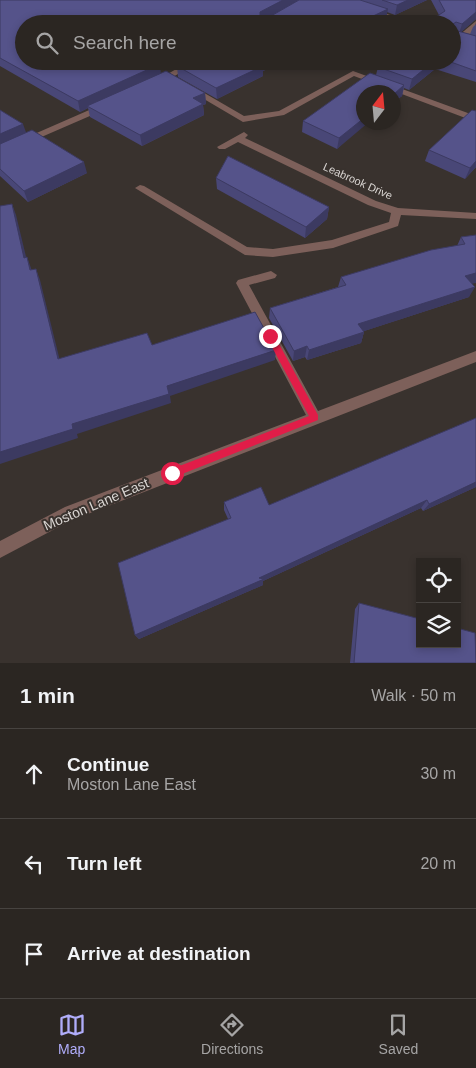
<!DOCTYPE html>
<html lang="en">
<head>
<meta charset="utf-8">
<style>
	body { margin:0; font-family:Arial,sans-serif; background:#37322f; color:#f1f3f6 }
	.controls { position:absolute; right:15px; bottom:15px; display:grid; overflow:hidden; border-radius:0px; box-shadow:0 2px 8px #0003 }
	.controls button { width:45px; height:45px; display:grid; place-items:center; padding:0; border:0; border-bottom:1px solid #474340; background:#2b2622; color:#f1f3f6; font:25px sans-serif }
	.compass { position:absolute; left:356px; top:85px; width:45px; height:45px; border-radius:50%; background:#2b2622; box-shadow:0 2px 8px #0003; rotate:16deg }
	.stop { position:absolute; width:15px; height:15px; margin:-11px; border:4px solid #e11d48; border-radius:50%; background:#fff }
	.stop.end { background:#e11d48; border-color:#fff; box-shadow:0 1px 5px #0008 }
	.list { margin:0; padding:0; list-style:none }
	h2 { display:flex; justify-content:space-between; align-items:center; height:65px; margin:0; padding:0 20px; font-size:21px }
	h2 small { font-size:16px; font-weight:400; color:#a6a5a5 }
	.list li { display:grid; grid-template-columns:32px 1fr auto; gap:15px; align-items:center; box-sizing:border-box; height:90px; padding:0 20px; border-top:1px solid #474340 }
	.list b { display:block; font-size:19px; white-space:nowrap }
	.list p { margin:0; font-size:16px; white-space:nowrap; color:#a6a5a5 }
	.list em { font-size:16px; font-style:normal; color:#a6a5a5 }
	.icon { flex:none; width:28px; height:28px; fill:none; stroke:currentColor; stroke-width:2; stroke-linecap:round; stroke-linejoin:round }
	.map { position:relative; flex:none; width:476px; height:663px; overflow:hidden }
	.search { position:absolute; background:#2b2622; box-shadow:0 2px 8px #0003; left:15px; right:15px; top:15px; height:55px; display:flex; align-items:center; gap:12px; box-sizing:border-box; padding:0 18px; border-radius:28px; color:#a6a5a5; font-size:19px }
	.sheet { height:335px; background:#2b2622 }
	nav { display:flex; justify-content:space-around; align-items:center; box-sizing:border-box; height:70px; border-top:1px solid #474340; background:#2b2622; font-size:14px; color:#a6a5a5 }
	nav a { display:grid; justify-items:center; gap:2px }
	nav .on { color:#b0adfa }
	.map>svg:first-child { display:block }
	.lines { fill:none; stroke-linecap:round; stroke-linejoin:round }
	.minor { fill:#7d605a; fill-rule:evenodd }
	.wall { fill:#494777 }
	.shaded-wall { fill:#3c3a61 }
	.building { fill:#55538a; stroke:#3c3a61 }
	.route { fill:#e11d48 }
	.labels { text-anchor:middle; stroke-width:4; stroke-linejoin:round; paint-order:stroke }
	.far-street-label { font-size:11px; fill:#dad6d3; stroke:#39322e }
	.street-label { font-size:14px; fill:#dad6d3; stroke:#39322e }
</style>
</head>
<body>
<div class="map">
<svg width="476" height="663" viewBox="0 0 476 663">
	<rect width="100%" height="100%" fill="#39322e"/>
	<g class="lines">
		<path class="minor" d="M 335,0 L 345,0 L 417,24 L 406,24 Z
			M 476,21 C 476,30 469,40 458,40 L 458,36 Z
			M 190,61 L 200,61 L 161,84 L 154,82 Z
			M 353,71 L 476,116 L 476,122 L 354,76 L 284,115 L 243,122 L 187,89 L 194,87 L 244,116 L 279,111 Z
			M 103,104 L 107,107 L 106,109 L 0,155 L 0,149 Z
			M 244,132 L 248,135 L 245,138 L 376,201 L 398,208 L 476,213 L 476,219 L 401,215 L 398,226 L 333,248 L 273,257 L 245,255 L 135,188 L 140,185 L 144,186 L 247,247 L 273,249 L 332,240 L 389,222 L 391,213 L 368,205 L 238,142 L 225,149 L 219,149 L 217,147 Z
			M 271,271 L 277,275 L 275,278 L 249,285 L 318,411 L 476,351 L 476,362 L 70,521 L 0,558 L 0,541 L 65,507 L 306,415 L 236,283 L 238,280 Z"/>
	</g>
	<path class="wall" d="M 0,0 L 427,0 L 395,15 L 387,12 L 386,19 L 24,24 L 161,74 L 205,93 L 206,104 L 203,105 L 204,115 L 142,146 L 90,117 L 88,108 L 80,112 L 0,66 Z
		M 431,0 L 476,0 L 476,19 L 461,32 L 470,34 L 473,27 L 476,24 L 476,82 L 435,69 L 409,90 L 404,88 L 402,96 L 394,102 L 394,92 L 337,149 L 302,132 L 303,121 L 376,75 L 378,67 L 385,61 L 452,61 L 439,15 Z
		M 157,61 L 284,61 L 263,71 L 263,76 L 217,99 L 178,77 L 177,66 L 184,62 L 171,69 Z
		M 0,110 L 26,133 L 87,173 L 28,202 L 0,176 Z
		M 476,111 L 476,167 L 465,179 L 425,161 L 429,150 Z
		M 216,178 L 329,207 L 327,219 L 305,238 L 217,189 Z
		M 476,235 L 472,284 L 469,297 L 364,331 L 364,332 L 361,343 L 307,360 L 305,357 L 293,361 L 269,318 L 270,308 L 338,287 L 341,277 L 457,246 L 461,237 Z
		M 476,487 L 423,511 L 421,508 L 263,581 L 263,585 L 139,639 L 135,635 L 228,519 L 224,510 L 224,502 L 269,505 Z
		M 359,603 L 476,663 L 350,663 L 355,609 Z"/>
	<path class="shaded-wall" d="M 283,0 L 299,0 L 260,22 L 260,12 Z
		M 408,0 L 427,0 L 395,15 L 397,5 Z
		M 388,9 L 386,19 L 376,24 L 356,24 Z
		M 476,12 L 476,19 L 459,34 L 462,24 Z
		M 170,61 L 185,61 L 171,69 Z
		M 262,61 L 284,61 L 263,71 L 263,76 L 217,99 L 216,88 Z
		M 434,61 L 437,61 L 435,69 L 409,90 L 412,79 Z
		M 160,64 L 161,75 L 87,106 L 88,108 L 80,112 L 78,101 Z
		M 404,85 L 402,96 L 394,102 L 394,94 Z
		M 205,93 L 206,104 L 203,105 L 204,115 L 142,146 L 140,135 L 193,98 Z
		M 364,118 L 364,122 L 369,122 L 337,149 L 339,138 Z
		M 23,124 L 27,135 L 0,147 L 0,134 Z
		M 476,161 L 476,167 L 465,179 L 470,168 Z
		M 84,162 L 87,173 L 28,202 L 24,191 Z
		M 12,204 L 16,215 L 29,269 L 24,258 Z
		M 329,207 L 327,219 L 305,238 L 306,227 Z
		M 27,257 L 31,268 L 34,281 L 30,270 Z
		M 36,269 L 40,280 L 62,369 L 58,359 Z
		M 476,273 L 476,283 L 460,286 L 465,276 Z
		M 475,287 L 469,297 L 355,334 L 358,324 Z
		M 364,332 L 361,343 L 307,360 L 309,350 Z
		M 307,346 L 305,357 L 293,361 L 294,351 Z
		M 276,350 L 275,360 L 170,396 L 171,403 L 77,434 L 78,438 L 0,464 L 0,452 L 167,386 Z
		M 476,482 L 476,487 L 423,511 L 429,504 Z
		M 427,500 L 421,508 L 263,581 L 263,585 L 139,639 L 135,635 Z"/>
	<path class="building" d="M 0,0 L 283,0 L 260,12 L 260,15 L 271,16 L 299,0 L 360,0 L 388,9 L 356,24 L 24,24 L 24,61 L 153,61 L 160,64 L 78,101 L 0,58 Z
		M 382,0 L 408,0 L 397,5 Z
		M 439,0 L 476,0 L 476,12 L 462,24 L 456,22 L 453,24 L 454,30 L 476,36 L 476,71 L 448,61 L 452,61 L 452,24 L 425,24 L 445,11 Z
		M 185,61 L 262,61 L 258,63 L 263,66 L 216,88 L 177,66 Z
		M 385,61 L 434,61 L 412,79 L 378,67 Z
		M 166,71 L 205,93 L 193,98 L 203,104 L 140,135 L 87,106 Z
		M 370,73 L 404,85 L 394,94 L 394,92 L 364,92 L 364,118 L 339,138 L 303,121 Z
		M 0,110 L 23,124 L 0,134 Z
		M 472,110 L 476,111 L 476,161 L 470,168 L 429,150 Z
		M 32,130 L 84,162 L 24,191 L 0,169 L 0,144 Z
		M 228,156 L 329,207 L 306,227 L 216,178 Z
		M 12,204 L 24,258 L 27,257 L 30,270 L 36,269 L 58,359 L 147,333 L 152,345 L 255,312 L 276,350 L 167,386 L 169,394 L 72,424 L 73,429 L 0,452 L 0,206 Z
		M 476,235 L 476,273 L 465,276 L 475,287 L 358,324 L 364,332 L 309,350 L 307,346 L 294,351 L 270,308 L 346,285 L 341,277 L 431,250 L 465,244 L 461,237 Z
		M 476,418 L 476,482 L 429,504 L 427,500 L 259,578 L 264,579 L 135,635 L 118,563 L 231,518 L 224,502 L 261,487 L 269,505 Z
		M 359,603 L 420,619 L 420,644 L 457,644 L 457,628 L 475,633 L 476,663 L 354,663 Z"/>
	<path class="route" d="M 270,332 L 273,333 L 318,415 L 318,420 L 172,478 L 169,476 L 169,470 L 309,416 L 266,336 Z"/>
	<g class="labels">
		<g class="far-street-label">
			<text transform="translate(358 181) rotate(24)" y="4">Leabrook Drive</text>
		</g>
		<g class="street-label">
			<text transform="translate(96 504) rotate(-23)" y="5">Moston Lane East</text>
		</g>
	</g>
</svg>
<div class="controls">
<button><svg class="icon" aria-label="locate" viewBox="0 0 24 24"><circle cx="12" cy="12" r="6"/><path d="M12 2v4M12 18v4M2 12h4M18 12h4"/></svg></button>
<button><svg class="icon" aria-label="layers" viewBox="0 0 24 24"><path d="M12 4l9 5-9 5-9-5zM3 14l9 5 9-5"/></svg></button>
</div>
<svg class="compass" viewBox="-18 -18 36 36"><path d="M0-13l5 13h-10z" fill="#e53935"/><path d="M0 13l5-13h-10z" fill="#a6a5a5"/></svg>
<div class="stop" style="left:172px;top:473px"></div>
<div class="stop end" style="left:270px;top:336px"></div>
<div class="search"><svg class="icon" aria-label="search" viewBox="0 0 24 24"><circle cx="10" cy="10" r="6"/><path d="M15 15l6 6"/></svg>Search here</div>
</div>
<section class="sheet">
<h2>1 min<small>Walk · 50 m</small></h2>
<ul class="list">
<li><svg class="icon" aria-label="ahead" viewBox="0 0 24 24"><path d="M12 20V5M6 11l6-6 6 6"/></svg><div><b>Continue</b><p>Moston Lane East</p></div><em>30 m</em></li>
<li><svg class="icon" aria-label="left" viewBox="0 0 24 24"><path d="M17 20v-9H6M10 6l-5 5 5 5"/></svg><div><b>Turn left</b></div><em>20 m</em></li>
<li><svg class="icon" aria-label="arrive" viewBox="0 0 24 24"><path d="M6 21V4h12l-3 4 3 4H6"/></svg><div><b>Arrive at destination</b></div></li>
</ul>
</section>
<nav>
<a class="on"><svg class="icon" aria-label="map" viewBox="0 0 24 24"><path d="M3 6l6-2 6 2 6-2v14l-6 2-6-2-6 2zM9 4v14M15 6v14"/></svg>Map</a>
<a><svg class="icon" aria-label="directions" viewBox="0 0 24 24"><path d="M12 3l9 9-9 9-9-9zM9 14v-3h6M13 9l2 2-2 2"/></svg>Directions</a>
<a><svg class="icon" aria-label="saved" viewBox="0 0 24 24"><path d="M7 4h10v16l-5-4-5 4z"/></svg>Saved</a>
</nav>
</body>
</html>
